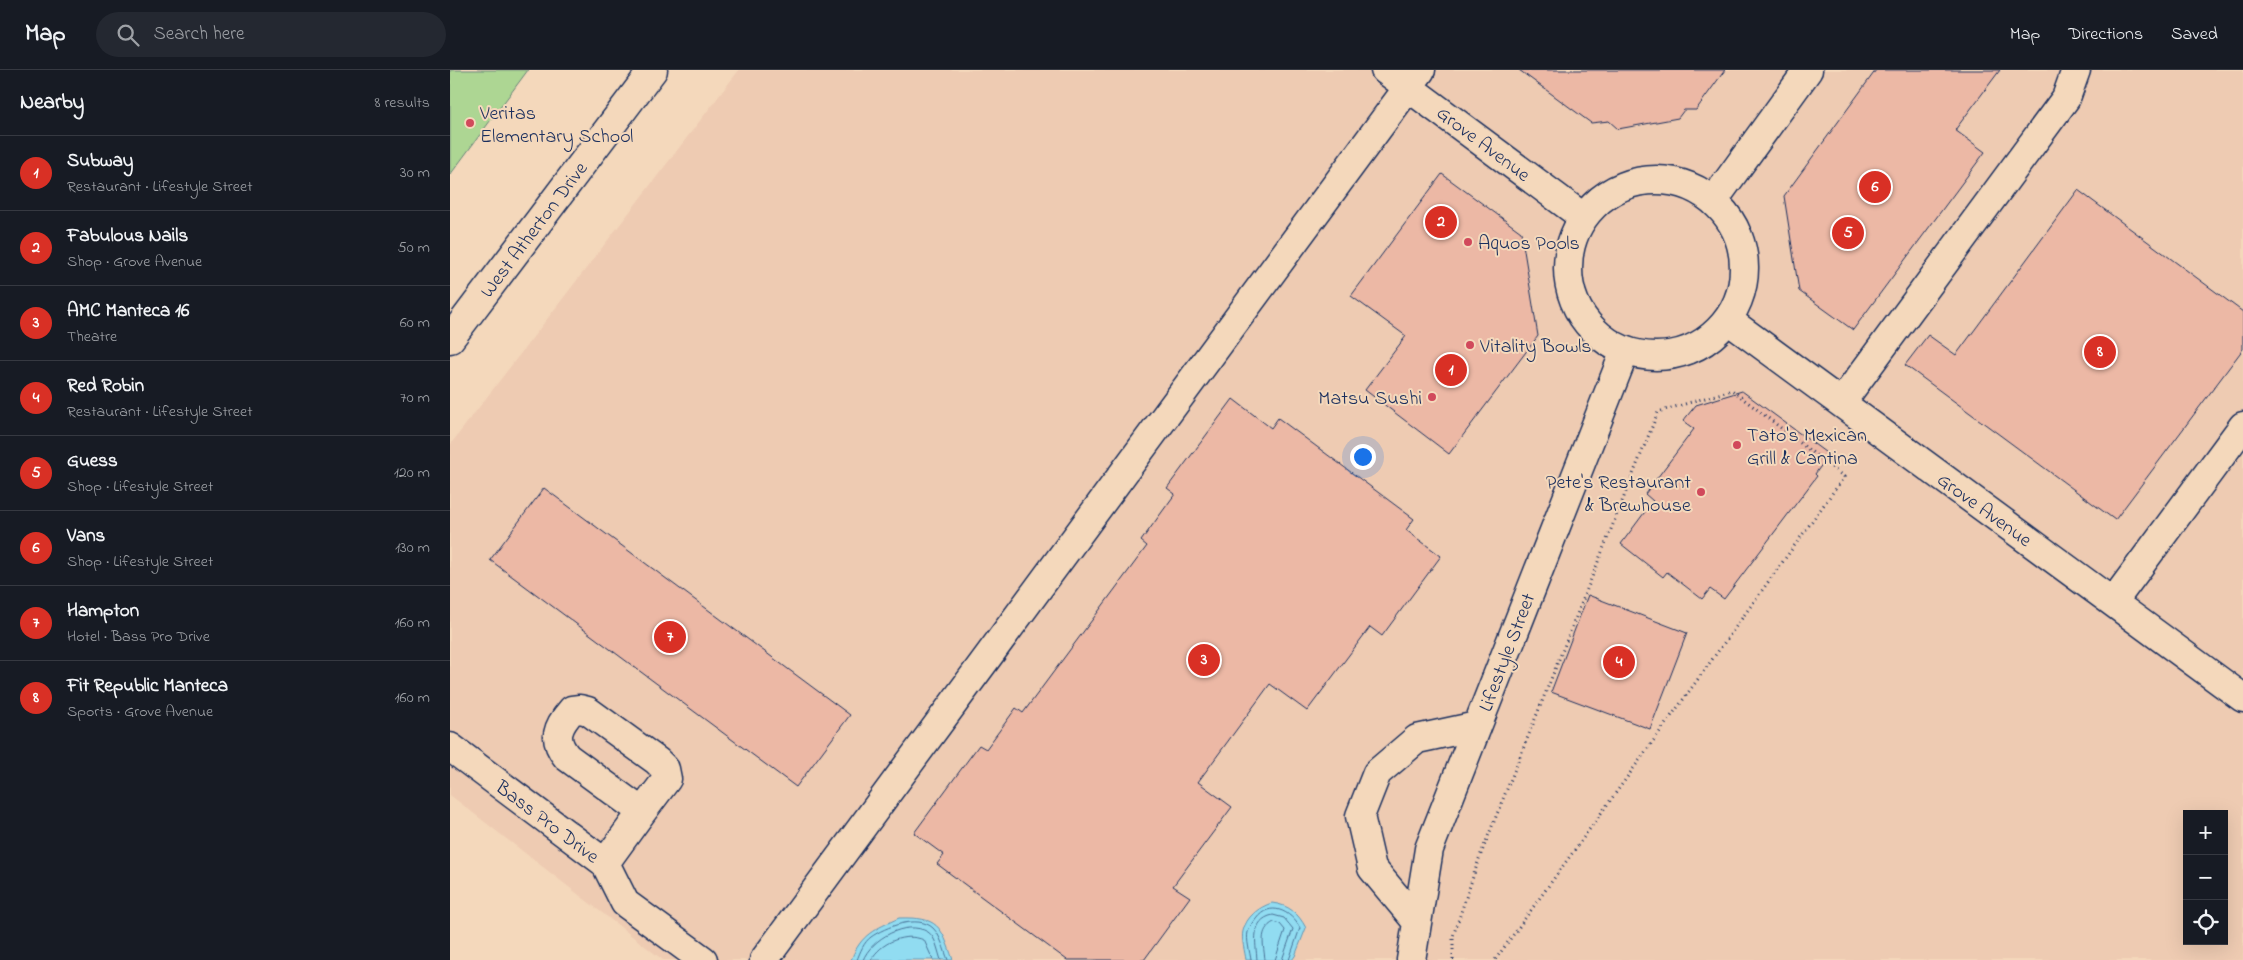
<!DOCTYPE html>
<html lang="en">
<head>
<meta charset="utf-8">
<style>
	body { margin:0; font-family:"Indie Flower",sans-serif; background:#242831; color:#f1f3f6 }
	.controls { position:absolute; right:15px; bottom:15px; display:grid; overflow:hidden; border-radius:0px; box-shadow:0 5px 20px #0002 }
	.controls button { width:45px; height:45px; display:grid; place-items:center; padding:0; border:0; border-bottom:1px solid #363941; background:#171b24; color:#f1f3f6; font:25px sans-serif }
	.you { position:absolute; left:912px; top:386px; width:18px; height:18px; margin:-12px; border:4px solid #fff; border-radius:50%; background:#1a73e8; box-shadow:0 0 0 8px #1a73e833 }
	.badge { display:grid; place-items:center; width:32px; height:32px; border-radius:50%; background:#d93025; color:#fff; font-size:16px; font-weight:700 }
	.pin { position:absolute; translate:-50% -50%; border:2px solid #fff; box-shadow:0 1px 5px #0006 }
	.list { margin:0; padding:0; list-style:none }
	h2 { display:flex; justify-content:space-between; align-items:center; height:65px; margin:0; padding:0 20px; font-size:21px }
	h2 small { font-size:16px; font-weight:400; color:#9ea1a6 }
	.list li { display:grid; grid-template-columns:32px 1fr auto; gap:15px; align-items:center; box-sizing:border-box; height:75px; padding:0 20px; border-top:1px solid #363941 }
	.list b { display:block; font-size:19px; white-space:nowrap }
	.list p { margin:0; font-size:16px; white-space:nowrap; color:#9ea1a6 }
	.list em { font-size:16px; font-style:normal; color:#9ea1a6 }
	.icon { flex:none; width:28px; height:28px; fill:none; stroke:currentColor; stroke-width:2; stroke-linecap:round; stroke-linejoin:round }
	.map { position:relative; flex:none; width:1793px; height:890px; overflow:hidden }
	header { display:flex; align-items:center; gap:30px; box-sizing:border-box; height:70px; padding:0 25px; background:#171b24; border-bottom:1px solid #363941 }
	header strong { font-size:24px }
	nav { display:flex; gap:28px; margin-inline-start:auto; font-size:18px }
	.search { width:350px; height:45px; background:#242831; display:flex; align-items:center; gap:12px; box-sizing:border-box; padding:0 18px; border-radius:28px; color:#9ea1a6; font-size:19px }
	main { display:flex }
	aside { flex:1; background:#171b24 }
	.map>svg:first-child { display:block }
	.built { fill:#eecbb2; fill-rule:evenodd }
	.green { fill:#add693; stroke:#648278 }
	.water { fill:#91dcf1; stroke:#6297b6 }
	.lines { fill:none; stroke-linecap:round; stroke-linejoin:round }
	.shore { stroke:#4a7499; stroke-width:1 }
	.building { fill:#ecb8a5; stroke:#1b2f5e }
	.minor-casing { stroke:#1b2f5e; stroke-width:31 }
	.path { stroke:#1b2f5e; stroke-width:3; stroke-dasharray:1 4; stroke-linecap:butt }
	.minor { stroke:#f4d8bb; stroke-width:28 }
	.poi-dot { fill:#d1495b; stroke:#f4d8bb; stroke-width:2 }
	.labels { text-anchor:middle; stroke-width:4; stroke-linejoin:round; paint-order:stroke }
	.poi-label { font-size:20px; fill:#1b2f5e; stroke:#f4d8bb; text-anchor:start }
	.street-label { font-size:20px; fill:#1b2f5e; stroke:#f4d8bb }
</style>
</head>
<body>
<header>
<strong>Map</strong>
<div class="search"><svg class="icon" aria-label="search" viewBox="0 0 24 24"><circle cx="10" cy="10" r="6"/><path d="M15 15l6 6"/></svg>Search here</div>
<nav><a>Map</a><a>Directions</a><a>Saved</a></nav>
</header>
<main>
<aside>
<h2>Nearby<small>8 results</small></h2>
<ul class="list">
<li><span class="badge">1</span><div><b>Subway</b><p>Restaurant · Lifestyle Street</p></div><em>30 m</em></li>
<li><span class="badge">2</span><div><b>Fabulous Nails</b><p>Shop · Grove Avenue</p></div><em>50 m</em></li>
<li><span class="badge">3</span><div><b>AMC Manteca 16</b><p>Theatre</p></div><em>60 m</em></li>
<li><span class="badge">4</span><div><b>Red Robin</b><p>Restaurant · Lifestyle Street</p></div><em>70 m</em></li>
<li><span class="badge">5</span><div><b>Guess</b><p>Shop · Lifestyle Street</p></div><em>120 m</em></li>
<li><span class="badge">6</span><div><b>Vans</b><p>Shop · Lifestyle Street</p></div><em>130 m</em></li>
<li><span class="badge">7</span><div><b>Hampton</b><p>Hotel · Bass Pro Drive</p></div><em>160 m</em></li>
<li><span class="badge">8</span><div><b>Fit Republic Manteca</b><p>Sports · Grove Avenue</p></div><em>160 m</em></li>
</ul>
</aside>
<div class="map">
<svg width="1793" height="890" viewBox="0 0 1793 890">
	<rect width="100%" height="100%" fill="#f4d8bb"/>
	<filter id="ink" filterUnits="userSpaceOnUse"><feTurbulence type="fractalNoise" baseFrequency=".02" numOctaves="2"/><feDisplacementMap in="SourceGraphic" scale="10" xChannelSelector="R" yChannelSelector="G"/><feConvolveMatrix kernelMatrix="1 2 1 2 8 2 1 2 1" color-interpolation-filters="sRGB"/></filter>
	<g filter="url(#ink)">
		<path class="built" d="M 289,0 L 1793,0 L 1793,890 L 213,890 L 0,725 L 0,375 ZM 1737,744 L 1774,744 L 1774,871 L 1737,871 Z"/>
		<path class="green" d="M 0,0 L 78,0 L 0,105 Z"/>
		<path class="water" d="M 822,833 C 839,835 848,843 856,858 L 845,886 L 842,890 L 796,890 C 795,882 791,869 793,861 C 796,847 809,837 822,833 Z
			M 449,848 C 488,847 491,855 503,890 L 401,890 C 411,864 425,859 449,848 Z"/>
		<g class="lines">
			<path class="shore" d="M 407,890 C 410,882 414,872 421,867 C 435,857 468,844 483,858 C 491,866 494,880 498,890
				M 413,890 C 421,869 456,849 478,862 C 486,867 488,882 491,890
				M 421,890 C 431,872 455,862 474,870 L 483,890
				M 801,890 C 800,882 796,870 798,862 C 799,858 804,852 806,849 C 820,830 841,841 850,858 L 839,890
				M 807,890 C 806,873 800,850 823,845 L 834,848 L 843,859 L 832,890
				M 815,890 C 814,876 808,860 824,852 L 830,854 L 835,860 L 825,890"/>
		</g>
		<path class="building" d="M 1069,0 L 1275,0 L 1246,40 L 1234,40 L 1228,48 L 1168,59 L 1159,51 L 1141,53 Z
			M 1426,0 L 1550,0 L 1505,60 L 1535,82 L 1403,260 L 1349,221 L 1334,126 Z
			M 992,104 L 1071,162 L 1088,266 L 999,384 L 915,320 L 956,266 L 901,226 Z
			M 1628,120 L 1793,242 L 1793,279 L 1665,450 L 1455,295 L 1478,265 L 1506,285 Z
			M 1292,321 L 1379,385 L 1365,404 L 1367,406 L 1274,529 L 1260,519 L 1252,529 L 1217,502 L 1213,507 L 1171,474 L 1203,431 L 1195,424 L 1244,359 L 1233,351 L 1246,335 Z
			M 783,329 L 821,358 L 828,348 L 964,449 L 956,460 L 991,486 L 932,566 L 920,557 L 857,641 L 820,614 L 748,712 L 782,737 L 723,816 L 740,827 L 694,890 L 617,890 L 487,794 L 494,785 L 464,763 L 529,675 L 536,679 L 566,638 L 573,643 L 697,476 L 691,471 L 725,424 L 717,418 Z
			M 94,418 L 400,645 L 346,717 L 40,490 Z
			M 1138,525 L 1237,563 L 1200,659 L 1101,622 Z"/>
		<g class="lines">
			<defs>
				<path id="minor" d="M 935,0 L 1133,147
					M1118 198a88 88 0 1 1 176 0a88 88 0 1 1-176 0Z
					M 1264,130 L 1358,0
					M 1278,250 L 1793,628
					M 0,269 L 203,0
					M 1391,333 L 1616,28 L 1626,0
					M 1663,532 L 1793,356
					M 0,677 L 155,793 L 175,833 L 253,890
					M 155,793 L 192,742 L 117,687 C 102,669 107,657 122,640 L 130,639 L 138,641 L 207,691 L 215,699 L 217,709 L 192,742
					M 967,852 L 922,798 L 910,746 L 927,703 L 967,669 L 1027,656
					M 314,890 L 971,0
					M 961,890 L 979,779 L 1175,281"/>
			</defs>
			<use href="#minor" class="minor-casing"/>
			<path class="path" d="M 1003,890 L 1003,866 L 1029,789 L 1208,342 L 1282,320 L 1394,407 L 1045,890"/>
			<use href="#minor" class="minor"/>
		</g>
	</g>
	<g class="poi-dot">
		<circle cx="20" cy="53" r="5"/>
		<circle cx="1018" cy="172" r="5"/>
		<circle cx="1020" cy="275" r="5"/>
		<circle cx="982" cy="327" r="5"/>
		<circle cx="1287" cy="375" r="5"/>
		<circle cx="1251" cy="422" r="5"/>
	</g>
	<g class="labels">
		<g class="poi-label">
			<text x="30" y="49">Veritas<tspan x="30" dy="23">Elementary School</tspan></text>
			<text x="1028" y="179">Aquos Pools</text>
			<text x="1030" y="282">Vitality Bowls</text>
			<text x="972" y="334" text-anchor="end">Matsu Sushi</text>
			<text x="1297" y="371">Tato's Mexican<tspan x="1297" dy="23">Grill &amp; Cantina</tspan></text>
			<text x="1241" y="418" text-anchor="end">Pete's Restaurant<tspan x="1241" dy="23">&amp; Brewhouse</tspan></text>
		</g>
		<g class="street-label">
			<text transform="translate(1034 73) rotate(37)" y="7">Grove Avenue</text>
			<text transform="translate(83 159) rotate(-53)" y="7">West Atherton Drive</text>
			<text transform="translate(1535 439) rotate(36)" y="7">Grove Avenue</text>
			<text transform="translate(1056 582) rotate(-69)" y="7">Lifestyle Street</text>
			<text transform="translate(98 751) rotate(37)" y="7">Bass Pro Drive</text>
		</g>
	</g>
</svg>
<div class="controls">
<button>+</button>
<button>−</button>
<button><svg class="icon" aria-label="locate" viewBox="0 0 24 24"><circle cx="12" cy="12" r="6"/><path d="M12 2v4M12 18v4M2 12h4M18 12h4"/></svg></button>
</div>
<div class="you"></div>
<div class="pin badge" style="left:1001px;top:300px">1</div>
<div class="pin badge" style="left:991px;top:152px">2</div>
<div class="pin badge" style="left:754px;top:590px">3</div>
<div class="pin badge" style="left:1169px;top:592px">4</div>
<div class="pin badge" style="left:1398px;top:163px">5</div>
<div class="pin badge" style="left:1425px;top:117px">6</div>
<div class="pin badge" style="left:220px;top:567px">7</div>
<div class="pin badge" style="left:1650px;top:282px">8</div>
</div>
</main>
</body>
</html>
